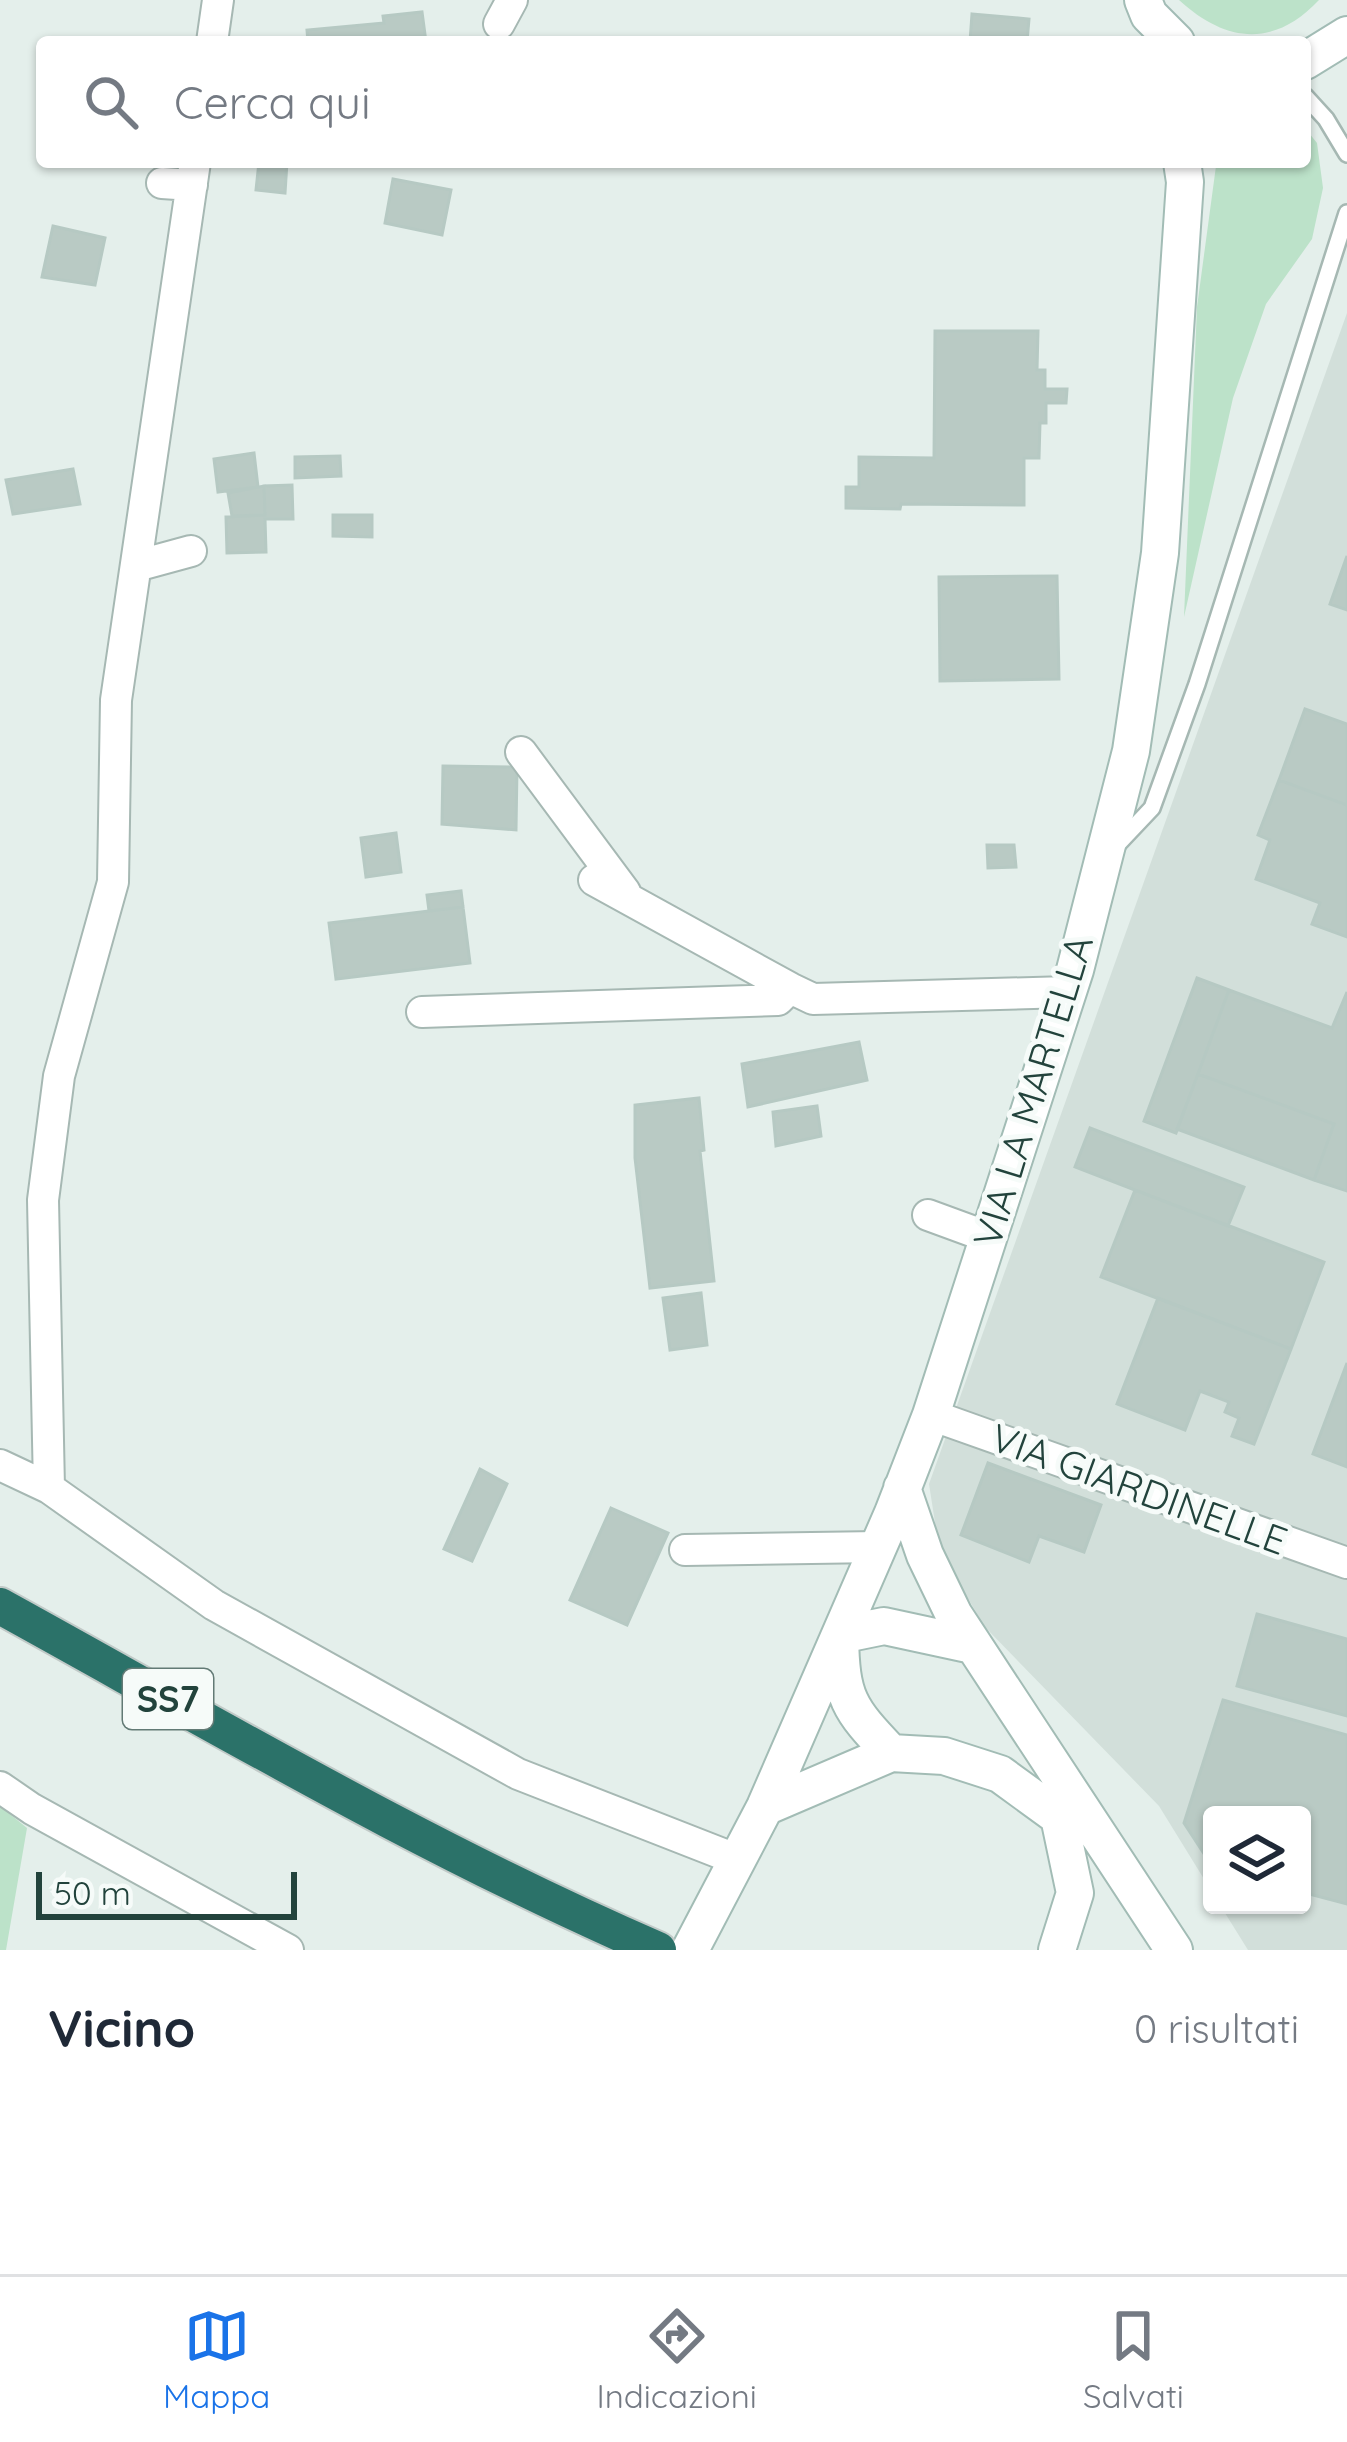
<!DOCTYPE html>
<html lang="it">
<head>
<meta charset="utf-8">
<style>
	body { margin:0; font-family:Quicksand,sans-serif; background:#f2f2f3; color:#1f2937 }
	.controls { position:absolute; right:36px; bottom:36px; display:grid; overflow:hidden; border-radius:12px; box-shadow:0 3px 9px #0004 }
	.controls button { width:108px; height:108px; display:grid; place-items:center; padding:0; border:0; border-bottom:3px solid #e0e1e3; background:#fff; color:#1f2937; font:60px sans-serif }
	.scale { position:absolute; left:36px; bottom:30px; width:261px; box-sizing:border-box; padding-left:12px; border:6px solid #22433c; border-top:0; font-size:33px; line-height:42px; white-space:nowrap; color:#22433c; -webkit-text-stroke:9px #f6fbf9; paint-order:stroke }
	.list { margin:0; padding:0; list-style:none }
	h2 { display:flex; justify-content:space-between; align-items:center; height:156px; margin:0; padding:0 48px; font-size:51px }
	h2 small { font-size:39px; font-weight:400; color:#747a83 }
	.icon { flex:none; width:66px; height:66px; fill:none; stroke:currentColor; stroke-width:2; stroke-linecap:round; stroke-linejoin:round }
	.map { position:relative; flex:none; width:1347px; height:1950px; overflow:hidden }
	.search { position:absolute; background:#fff; box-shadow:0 3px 9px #0004; left:36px; right:36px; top:36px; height:132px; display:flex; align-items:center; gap:30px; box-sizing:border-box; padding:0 42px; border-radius:12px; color:#747a83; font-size:45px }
	.sheet { height:324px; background:#fff }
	nav { display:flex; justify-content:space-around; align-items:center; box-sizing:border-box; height:168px; border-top:3px solid #e0e1e3; background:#fff; font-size:33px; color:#747a83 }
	nav a { display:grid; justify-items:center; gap:6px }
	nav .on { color:#1a73e8 }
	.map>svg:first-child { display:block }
	.built { fill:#d2dfda }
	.green { fill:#bce2c9 }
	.building { fill:#b9cac4; stroke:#b6c9c3; stroke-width:3 }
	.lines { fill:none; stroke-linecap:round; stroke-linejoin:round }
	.lane-casing { stroke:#a6b8b3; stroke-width:20 }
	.street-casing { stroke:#a6b8b3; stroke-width:34 }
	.secondary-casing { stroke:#a2bcb5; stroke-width:40 }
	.highway-casing { stroke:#c1cac8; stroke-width:40 }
	.lane { stroke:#fff; stroke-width:15 }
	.street { stroke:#fff; stroke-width:30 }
	.secondary { stroke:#fff; stroke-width:36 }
	.highway { stroke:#2b7269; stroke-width:36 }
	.labels { text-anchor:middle; stroke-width:10; stroke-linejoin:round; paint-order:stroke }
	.shield { fill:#f6fbf9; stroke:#627a75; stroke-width:3 }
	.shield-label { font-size:36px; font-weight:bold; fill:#22433c }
	.street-label { font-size:39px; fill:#22433c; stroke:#f6fbf9 }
</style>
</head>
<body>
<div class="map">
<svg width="1347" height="1950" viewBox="0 0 1347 1950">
	<rect width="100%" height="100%" fill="#e4efeb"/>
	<path class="built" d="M 1347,313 L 1347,1950 L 1248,1950 L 1220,1905 L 1302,1905 L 1302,1815 L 1212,1815 L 1212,1892 L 1159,1806 L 984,1626 L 939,1548 L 929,1484 Z"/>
	<path class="green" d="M 1179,0 L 1319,0 C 1274,48 1226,43 1179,0 Z
		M 1305,128 L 1317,143 L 1323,188 L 1312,239 L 1266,304 L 1233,398 L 1184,617 L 1197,307 L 1216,166 L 1218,162 L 1305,162 Z
		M 0,1806 L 27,1828 L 6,1950 L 0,1950 Z"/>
	<path class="building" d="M 422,12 L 426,42 L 308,42 L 307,30 L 384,23 L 383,16 Z
		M 972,14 L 1029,19 L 1027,42 L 970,42 Z
		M 259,162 L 287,162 L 285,193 L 256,190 Z
		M 393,179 L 451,190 L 442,235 L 385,223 Z
		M 53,226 L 105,238 L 95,285 L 42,277 Z
		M 935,331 L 1038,331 L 1037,370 L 1045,370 L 1045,389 L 1067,389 L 1066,403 L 1046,403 L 1046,423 L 1040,423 L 1039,458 L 1024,458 L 1024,505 L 901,504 L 900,509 L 846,508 L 846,487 L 859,487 L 859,457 L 934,458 Z
		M 254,453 L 258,487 L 218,492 L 214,459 Z
		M 340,456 L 341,476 L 295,478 L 295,457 Z
		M 73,469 L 80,504 L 13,514 L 6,480 Z
		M 292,485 L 293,519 L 265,519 L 266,552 L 227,553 L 226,517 L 265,515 L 264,486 Z
		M 264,486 L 265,515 L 232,516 L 228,493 Z
		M 333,515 L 372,515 L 372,537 L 333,536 Z
		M 1347,556 L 1347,610 L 1330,604 Z
		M 1057,576 L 1059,679 L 940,681 L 939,577 Z
		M 1305,709 L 1347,724 L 1347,805 L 1279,780 Z
		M 443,766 L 517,767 L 516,830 L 442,824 Z
		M 1279,780 L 1347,805 L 1347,937 L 1312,924 L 1320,903 L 1256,879 L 1270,840 L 1258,835 Z
		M 396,833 L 401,872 L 366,877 L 361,838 Z
		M 987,845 L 1014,845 L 1016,867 L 988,868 Z
		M 461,891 L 463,907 L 429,911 L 427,895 Z
		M 463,907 L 470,963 L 336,979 L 329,923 Z
		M 1197,978 L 1229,990 L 1176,1133 L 1144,1121 Z
		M 1229,990 L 1332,1028 L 1347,992 L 1347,1191 L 1314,1180 L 1334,1124 L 1198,1074 Z
		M 859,1042 L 867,1080 L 748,1107 L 742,1064 Z
		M 1198,1074 L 1334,1124 L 1314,1180 L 1177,1129 Z
		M 699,1098 L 704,1150 L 700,1151 L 714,1281 L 650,1288 L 635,1158 L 635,1105 Z
		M 817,1106 L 821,1136 L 776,1146 L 773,1112 Z
		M 1090,1128 L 1244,1187 L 1228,1226 L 1075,1167 Z
		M 1135,1190 L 1324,1262 L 1291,1349 L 1101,1277 Z
		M 701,1293 L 707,1345 L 670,1350 L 663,1298 Z
		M 1158,1298 L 1291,1349 L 1254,1444 L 1232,1436 L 1239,1418 L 1225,1412 L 1229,1402 L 1200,1391 L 1185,1430 L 1117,1404 Z
		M 1347,1363 L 1347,1467 L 1313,1454 Z
		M 988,1463 L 1101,1505 L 1084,1552 L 1039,1536 L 1029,1562 L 961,1535 Z
		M 480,1469 L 507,1484 L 472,1561 L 444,1549 Z
		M 611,1508 L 668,1533 L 627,1625 L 570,1600 Z
		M 1257,1614 L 1347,1639 L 1347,1716 L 1237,1686 Z
		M 1223,1700 L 1347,1735 L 1347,1904 L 1302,1892 L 1302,1815 L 1212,1815 L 1212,1866 L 1184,1823 Z"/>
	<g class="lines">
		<defs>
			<path id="lane" d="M 1305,96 L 1326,119 L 1347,154
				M 1117,845 L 1152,808 L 1197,684 L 1347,213"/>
			<path id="street" d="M 499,24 L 512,0
				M 212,42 L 218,0
				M 195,162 L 116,700 L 113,882 L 59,1076 L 43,1200 L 49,1488 L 214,1605 L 518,1774 L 738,1860
				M 162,183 L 192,185
				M 136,566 L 191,551
				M 521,752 L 625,892
				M 594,880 L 790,988
				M 422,1012 L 778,1000 L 790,988 L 813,999 L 1068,992
				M 928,1215 L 988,1237
				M 931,1415 L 1347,1563
				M 0,1465 L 49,1488
				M 685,1550 L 878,1547
				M 0,1787 L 32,1809 L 288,1950"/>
			<path id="secondary" d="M 1143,0 L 1149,15 L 1176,42
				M 1305,61 L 1347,35
				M 902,1488 L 925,1555 L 954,1615 L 1174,1950
				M 891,1753 C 848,1708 841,1698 840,1635 L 884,1626 L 972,1645
				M 765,1807 L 891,1753 L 944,1756 L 1000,1774 L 1059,1817 L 1075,1893 L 1057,1950
				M 690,1950 L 765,1807 L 893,1513 L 931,1415 L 1075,970 L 1131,751 L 1160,553 L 1185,182 L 1182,162"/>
			<path id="highway" d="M 0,1606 C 216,1725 431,1852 658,1950"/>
		</defs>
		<use href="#lane" class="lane-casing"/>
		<use href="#street" class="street-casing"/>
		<use href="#secondary" class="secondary-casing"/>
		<use href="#highway" class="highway-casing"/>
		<use href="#lane" class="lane"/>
		<use href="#street" class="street"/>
		<use href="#secondary" class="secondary"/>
		<use href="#highway" class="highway"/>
	</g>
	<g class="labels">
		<rect class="shield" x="123" y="1669" width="90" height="60" rx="9"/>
		<g class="shield-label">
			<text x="168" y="1712">SS7</text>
		</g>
		<g class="street-label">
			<text transform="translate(1033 1091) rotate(-73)" y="14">VIA LA MARTELLA</text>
			<text transform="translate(1139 1489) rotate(20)" y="14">VIA GIARDINELLE</text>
		</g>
	</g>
</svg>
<div class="controls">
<button><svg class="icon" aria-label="layers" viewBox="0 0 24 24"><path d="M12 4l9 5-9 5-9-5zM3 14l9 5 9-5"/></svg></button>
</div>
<div class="scale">50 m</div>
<div class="search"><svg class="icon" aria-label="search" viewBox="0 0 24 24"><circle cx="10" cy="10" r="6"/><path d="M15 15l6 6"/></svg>Cerca qui</div>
</div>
<section class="sheet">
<h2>Vicino<small>0 risultati</small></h2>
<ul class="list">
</ul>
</section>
<nav>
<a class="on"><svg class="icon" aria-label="map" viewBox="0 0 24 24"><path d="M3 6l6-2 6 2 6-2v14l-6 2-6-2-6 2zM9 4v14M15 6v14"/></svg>Mappa</a>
<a><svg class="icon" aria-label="directions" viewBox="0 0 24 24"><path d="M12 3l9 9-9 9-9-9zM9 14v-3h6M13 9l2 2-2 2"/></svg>Indicazioni</a>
<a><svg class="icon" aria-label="saved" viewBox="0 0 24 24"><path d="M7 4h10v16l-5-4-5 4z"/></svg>Salvati</a>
</nav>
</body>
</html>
